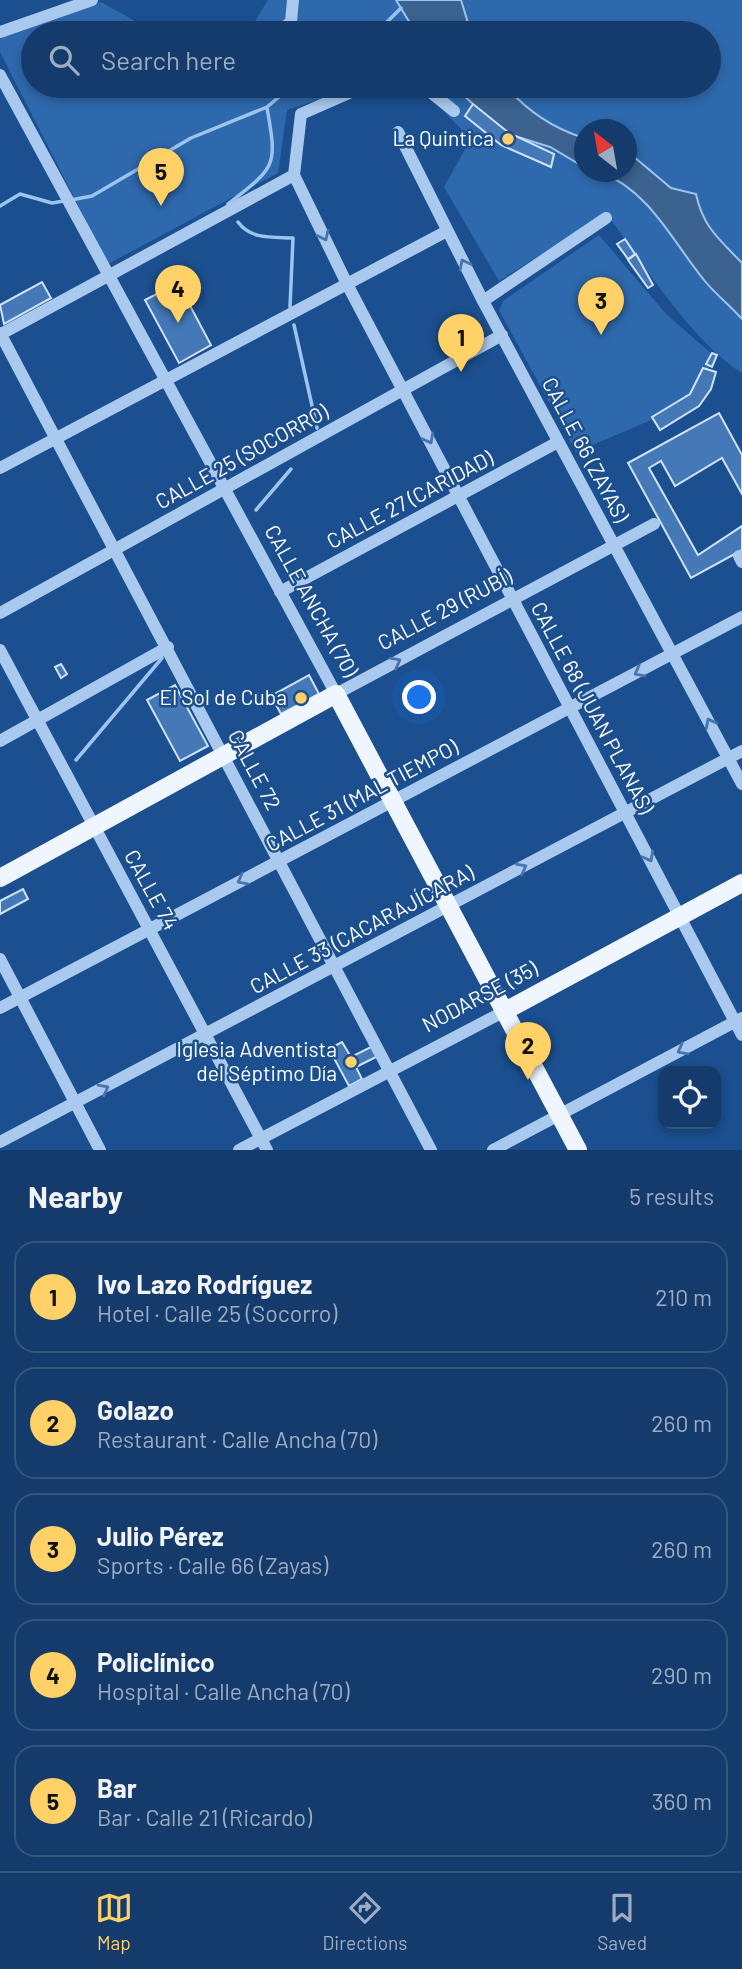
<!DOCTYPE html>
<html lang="en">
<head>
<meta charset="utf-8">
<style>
	body { margin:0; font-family:Barlow,sans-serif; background:#1d4271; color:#f1f3f6 }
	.controls { position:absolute; right:21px; bottom:21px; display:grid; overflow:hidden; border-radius:14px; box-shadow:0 4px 10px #0003 }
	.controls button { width:63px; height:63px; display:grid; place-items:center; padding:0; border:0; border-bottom:2px solid #33557e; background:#143b6b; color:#f1f3f6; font:35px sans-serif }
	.compass { position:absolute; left:574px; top:119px; width:63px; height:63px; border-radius:50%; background:#143b6b; box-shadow:0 4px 10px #0003; rotate:329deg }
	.you { position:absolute; left:420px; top:698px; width:24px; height:24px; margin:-18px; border:5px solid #fff; border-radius:50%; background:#1a73e8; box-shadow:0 0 0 10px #1a73e833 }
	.badge { display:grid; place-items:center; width:46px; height:46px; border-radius:50%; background:#ffd166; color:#111; font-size:23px; font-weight:700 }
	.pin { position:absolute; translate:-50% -58px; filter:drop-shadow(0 2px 4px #0008) }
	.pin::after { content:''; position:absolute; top:37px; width:24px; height:21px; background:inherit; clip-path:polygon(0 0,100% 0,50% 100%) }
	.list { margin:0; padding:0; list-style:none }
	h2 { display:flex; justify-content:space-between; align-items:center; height:91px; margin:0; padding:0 28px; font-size:30px }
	h2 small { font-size:23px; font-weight:400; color:#9dadc1 }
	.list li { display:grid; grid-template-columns:46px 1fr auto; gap:21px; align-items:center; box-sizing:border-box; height:112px; margin:0 14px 14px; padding:0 14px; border:2px solid #33557e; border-radius:21px }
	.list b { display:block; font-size:26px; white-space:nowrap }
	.list p { margin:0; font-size:23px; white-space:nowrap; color:#9dadc1 }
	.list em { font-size:23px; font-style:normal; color:#9dadc1 }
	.icon { flex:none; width:38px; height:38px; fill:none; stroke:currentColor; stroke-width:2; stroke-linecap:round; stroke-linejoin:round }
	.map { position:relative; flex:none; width:742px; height:1150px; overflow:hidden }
	.search { position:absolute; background:#143b6b; box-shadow:0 4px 10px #0003; left:21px; right:21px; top:21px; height:77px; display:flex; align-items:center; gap:18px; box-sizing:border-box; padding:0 24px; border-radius:38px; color:#9dadc1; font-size:26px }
	.sheet { height:721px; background:#143b6b }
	nav { display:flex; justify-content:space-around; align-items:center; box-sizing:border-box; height:98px; border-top:2px solid #33557e; background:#143b6b; font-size:19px; color:#9dadc1 }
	nav a { display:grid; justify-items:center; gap:4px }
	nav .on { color:#ffd166 }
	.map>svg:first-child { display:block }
	.green { fill:#2e69ad; fill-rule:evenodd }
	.water { fill:#3c6290; stroke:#9cc4f0; stroke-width:2 }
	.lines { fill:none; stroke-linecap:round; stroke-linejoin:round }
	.stream { stroke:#9cc4f0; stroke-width:3.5 }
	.building { fill:#4478b7; stroke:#cfe3fa; stroke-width:2 }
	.minor { stroke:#a9c9ee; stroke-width:12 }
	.major { stroke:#f0f6ff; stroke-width:18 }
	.oneway { stroke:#4674ac }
	.poi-dot { fill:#ffd166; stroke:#1b4f8f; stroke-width:2.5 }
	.labels { text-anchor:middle; stroke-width:5; stroke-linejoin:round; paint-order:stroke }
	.poi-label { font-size:21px; fill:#fff; stroke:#1b4f8f; text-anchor:end }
	.street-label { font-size:21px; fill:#fff; stroke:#1b4f8f }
</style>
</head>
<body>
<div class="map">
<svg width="742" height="1150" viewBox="0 0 742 1150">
	<rect width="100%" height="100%" fill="#1b4f8f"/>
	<path class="green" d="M 268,0 L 742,0 L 742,373 C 692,342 641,261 606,213 L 499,281 L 444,187 L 471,139 L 419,86 L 709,86 L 709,33 L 248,33 ZM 584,130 L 626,130 L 626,172 L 584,172 Z
		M 101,2 L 156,33 L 33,33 L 33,86 L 360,86 L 287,110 L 278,173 L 108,264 L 0,52 L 0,38 Z
		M 599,235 L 666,314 L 714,356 L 696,394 L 656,418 L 576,452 L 499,310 L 503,301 Z"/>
	<path class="water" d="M 396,0 L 461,0 L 469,26 L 475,33 L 416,33 Z
		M 454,86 L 505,86 C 528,111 552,128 584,138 L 584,167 L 550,147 L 502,132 Z
		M 627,151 L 671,188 L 696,194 C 703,227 719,239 742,263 L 742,319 C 730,305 715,294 704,280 C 673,242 649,190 600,172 L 626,172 Z"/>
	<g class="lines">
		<path class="stream" d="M 376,33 L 401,8
			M 71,200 L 92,196 L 191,138 L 267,107 L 292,86
			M 228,204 C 275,167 278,168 267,108
			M 0,206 L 20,194 L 52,203 L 64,201
			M 238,222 C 251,240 273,237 293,238 L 290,307
			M 294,325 L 317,428
			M 256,510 L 291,469
			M 76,760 L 162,658"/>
	</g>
	<path class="building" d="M 473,104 L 509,133 L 554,154 L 551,167 L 501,145 L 465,116 Z
		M 625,239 L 635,254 L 628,259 L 617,244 Z
		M 636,254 L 653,285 L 648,288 L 628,260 Z
		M 42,282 L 51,298 L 4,324 L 0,305 Z
		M 178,283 L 211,345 L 179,363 L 145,300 Z
		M 712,353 L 717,355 L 712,367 L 706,364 Z
		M 703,368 L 716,372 L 711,389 L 699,406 L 660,430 L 652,417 L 690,394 Z
		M 719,413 L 742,455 L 742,494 L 722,458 L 675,486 L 661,461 L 649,468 L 698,555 L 742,526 L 742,550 L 691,578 L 628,463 Z
		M 61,664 L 67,674 L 61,678 L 55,667 Z
		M 309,675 L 319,694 L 281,714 L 271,696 Z
		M 175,685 L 208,746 L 180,761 L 147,700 Z
		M 23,889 L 28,899 L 0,914 L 0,901 Z
		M 342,1042 L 351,1057 L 373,1046 L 378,1056 L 356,1067 L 362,1079 L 349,1086 L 329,1049 Z"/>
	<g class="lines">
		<path class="minor" d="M 0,32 L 92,0
			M 276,33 L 291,22 L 293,0
			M 0,75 L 336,694 L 654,524
			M 423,86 L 454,111
			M 398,132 L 483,301 L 742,784
			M 294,175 L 347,284 L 742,1035
			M 483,301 L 606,218
			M 0,333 L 431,1150
			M 1,334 L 294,175 L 301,114 L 365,86
			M 0,468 L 447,231
			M 739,556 L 742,562
			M 280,592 L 558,442
			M 0,613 L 502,335
			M 0,650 L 267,1150
			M 0,741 L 168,647
			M 0,959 L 100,1150
			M 0,1008 L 742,617
			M 0,1142 L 742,751
			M 239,1150 L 505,1011
			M 493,1150 L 742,1018"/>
		<path class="major" d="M 0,878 L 336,694 L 578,1150
			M 505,1011 L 742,883"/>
	</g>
	<defs><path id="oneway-chevron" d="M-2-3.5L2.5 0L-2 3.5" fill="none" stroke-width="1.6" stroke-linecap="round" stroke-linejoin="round" transform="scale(1.75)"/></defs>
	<g class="oneway">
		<use href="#oneway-chevron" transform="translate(324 236) rotate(64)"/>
		<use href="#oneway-chevron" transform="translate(464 264) rotate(-117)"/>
		<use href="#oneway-chevron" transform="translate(429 439) rotate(62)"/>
		<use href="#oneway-chevron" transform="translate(396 662) rotate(-28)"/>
		<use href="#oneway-chevron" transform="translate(639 672) rotate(152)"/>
		<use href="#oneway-chevron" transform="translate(710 723) rotate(-118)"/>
		<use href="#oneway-chevron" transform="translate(649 857) rotate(62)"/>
		<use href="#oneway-chevron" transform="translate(522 868) rotate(-28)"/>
		<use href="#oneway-chevron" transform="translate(242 880) rotate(152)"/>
		<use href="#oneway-chevron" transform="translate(682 1050) rotate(152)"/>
		<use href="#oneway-chevron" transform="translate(104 1089) rotate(-28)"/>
	</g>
	<g class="poi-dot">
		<circle cx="508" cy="139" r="7"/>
		<circle cx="301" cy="698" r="7"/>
		<circle cx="351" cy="1062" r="7"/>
	</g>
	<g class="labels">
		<g class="poi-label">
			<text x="494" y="146">La Quintica</text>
			<text x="287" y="705">El Sol de Cuba</text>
			<text x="337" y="1057">Iglesia Adventista<tspan x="337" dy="24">del Séptimo Día</tspan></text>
		</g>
		<g class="street-label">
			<text transform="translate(585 450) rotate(62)" y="7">CALLE 66 (ZAYAS)</text>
			<text transform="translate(242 457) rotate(-29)" y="7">CALLE 25 (SOCORRO)</text>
			<text transform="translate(410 500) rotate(-28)" y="7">CALLE 27 (CARIDAD)</text>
			<text transform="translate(311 601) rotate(61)" y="7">CALLE ANCHA (70)</text>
			<text transform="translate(445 610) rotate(-28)" y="7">CALLE 29 (RUBÍ)</text>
			<text transform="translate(592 708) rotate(62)" y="7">CALLE 68 (JUAN PLANAS)</text>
			<text transform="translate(254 770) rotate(62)" y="7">CALLE 72</text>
			<text transform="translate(362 796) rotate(-28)" y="7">CALLE 31 (MAL TIEMPO)</text>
			<text transform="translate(151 890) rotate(61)" y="7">CALLE 74</text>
			<text transform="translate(362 930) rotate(-28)" y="7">CALLE 33 (CACARAJÍCARA)</text>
			<text transform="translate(480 997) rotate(-28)" y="7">NODARSE (35)</text>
		</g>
	</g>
</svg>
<div class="controls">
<button><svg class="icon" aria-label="locate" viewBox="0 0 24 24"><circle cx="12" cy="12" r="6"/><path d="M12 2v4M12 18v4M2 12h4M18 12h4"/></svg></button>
</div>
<svg class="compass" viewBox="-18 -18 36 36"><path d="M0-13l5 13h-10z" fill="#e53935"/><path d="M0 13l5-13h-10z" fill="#9dadc1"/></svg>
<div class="you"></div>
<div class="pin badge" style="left:461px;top:372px">1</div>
<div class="pin badge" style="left:528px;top:1080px">2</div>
<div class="pin badge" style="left:601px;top:335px">3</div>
<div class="pin badge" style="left:178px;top:323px">4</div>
<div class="pin badge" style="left:161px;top:206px">5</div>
<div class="search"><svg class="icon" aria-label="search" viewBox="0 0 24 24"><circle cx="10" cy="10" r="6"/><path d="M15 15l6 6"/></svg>Search here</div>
</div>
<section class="sheet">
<h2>Nearby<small>5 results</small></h2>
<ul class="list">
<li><span class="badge">1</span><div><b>Ivo Lazo Rodríguez</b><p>Hotel · Calle 25 (Socorro)</p></div><em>210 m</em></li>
<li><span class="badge">2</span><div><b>Golazo</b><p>Restaurant · Calle Ancha (70)</p></div><em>260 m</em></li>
<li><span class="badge">3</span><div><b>Julio Pérez</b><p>Sports · Calle 66 (Zayas)</p></div><em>260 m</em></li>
<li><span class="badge">4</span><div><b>Policlínico</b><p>Hospital · Calle Ancha (70)</p></div><em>290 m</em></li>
<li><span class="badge">5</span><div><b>Bar</b><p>Bar · Calle 21 (Ricardo)</p></div><em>360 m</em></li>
</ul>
</section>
<nav>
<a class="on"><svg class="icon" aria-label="map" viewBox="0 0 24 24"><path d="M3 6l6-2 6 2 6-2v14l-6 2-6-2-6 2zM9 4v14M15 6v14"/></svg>Map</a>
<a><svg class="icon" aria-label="directions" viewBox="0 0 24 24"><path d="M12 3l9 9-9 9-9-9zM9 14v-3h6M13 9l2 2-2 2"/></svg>Directions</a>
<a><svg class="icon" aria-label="saved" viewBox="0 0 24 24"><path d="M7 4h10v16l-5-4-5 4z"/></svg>Saved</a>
</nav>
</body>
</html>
